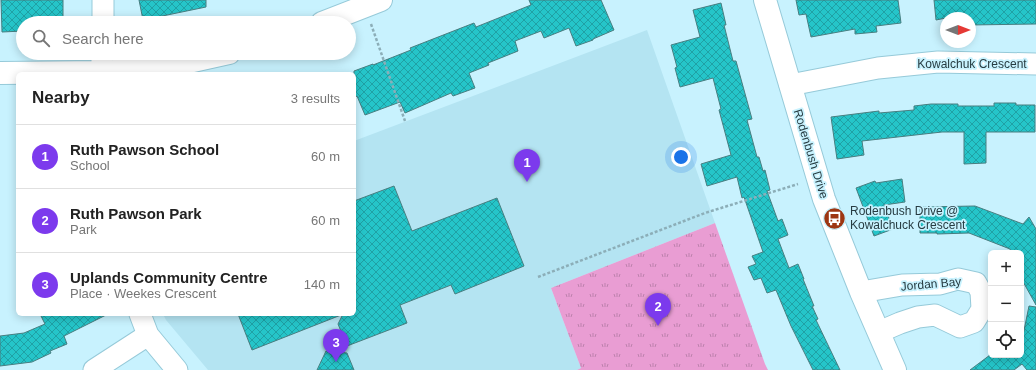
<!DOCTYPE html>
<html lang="en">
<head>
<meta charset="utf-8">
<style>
	body { margin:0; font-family:Arial,sans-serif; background:#f6f6f6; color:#222 }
	.controls { position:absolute; right:12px; bottom:12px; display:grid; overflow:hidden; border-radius:6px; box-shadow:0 2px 10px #0003 }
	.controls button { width:36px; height:36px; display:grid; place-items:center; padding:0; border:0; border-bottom:1px solid #e0e0e0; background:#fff; color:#222; font:20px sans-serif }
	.compass { position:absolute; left:940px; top:12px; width:36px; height:36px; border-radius:50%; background:#fff; box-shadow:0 2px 10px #0003; rotate:90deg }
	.you { position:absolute; left:681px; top:157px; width:14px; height:14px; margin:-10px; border:3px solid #fff; border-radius:50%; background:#1a73e8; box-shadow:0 0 0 6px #1a73e833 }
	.badge { display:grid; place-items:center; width:26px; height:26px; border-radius:50%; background:#7c3aed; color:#fff; font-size:13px; font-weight:700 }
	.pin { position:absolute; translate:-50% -33px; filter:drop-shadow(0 1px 2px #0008) }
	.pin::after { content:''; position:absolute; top:21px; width:14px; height:12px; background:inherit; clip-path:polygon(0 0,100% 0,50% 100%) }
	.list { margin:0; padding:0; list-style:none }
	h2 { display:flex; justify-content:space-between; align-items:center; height:52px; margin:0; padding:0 16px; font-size:17px }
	h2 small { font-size:13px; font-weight:400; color:#767676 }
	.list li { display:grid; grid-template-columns:26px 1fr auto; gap:12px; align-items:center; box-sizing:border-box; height:64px; padding:0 16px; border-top:1px solid #e0e0e0 }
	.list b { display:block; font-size:15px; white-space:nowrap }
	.list p { margin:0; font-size:13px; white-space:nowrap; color:#767676 }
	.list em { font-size:13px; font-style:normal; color:#767676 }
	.icon { flex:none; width:22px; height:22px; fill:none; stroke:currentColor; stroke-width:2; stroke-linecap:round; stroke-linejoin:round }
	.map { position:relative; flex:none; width:1036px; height:370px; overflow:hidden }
	.search { position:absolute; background:#fff; box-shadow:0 2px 10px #0003; left:16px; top:16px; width:340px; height:44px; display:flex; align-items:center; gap:10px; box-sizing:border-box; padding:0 14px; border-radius:22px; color:#767676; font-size:15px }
	.panel { position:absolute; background:#fff; box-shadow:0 2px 10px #0003; left:16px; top:72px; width:340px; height:244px; border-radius:6px }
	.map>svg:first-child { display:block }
	.built { fill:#b4e4f2 }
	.park { fill:url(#park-tufts) }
	.building { fill:url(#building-cross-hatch); stroke:#487e80 }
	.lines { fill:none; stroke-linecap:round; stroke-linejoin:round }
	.street-casing { stroke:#96cad9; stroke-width:23 }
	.secondary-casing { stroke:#96cad9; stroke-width:24 }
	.path { stroke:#8caeb8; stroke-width:2.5; stroke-dasharray:3 2; stroke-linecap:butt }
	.street { stroke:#fff; stroke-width:21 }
	.secondary { stroke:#fff; stroke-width:22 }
	.labels { text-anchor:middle; stroke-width:3.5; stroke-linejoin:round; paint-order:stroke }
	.street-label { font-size:12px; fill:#273c42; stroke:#c8f2fe }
	.poi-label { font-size:12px; fill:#273c42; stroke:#c8f2fe; text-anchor:start }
</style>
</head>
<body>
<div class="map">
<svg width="1036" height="370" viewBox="0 0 1036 370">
	<defs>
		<pattern id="park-tufts" width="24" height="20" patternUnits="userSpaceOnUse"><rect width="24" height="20" fill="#e99dd3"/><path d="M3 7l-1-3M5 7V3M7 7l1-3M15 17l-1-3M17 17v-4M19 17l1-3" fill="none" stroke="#bd81ad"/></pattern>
		<pattern id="building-cross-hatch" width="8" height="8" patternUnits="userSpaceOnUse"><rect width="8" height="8" fill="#25c5c9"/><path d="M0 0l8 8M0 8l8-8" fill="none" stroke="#20a1a5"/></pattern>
	</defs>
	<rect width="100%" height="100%" fill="#c8f2fe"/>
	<path class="built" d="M 647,30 L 715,223 L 551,288 L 581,368 L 577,370 L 208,370 L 166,320 L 163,314 L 354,314 L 354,141 Z"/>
	<path class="park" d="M 715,223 L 765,364 L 768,370 L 577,370 L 581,368 L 551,288 Z"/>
	<path class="building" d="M 1,0 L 63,0 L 63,23 L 23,23 L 23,31 L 2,32 Z
		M 139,0 L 206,0 L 206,7 L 143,20 Z
		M 529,0 L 601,0 L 614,30 L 593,39 L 593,40 L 576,46 L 569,28 L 544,38 L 541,31 L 515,41 L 518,51 L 488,63 L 489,65 L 469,73 L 475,88 L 453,96 L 451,93 L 405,113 L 400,102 L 365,115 L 357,96 L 354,98 L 354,71 L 373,64 L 373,65 L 411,50 L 410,48 L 474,23 L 476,27 L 531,5 Z
		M 796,0 L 898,0 L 901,23 L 876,26 L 877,32 L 855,34 L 855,29 L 811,37 L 806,14 L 799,15 Z
		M 934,0 L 1036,0 L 1036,24 L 970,25 L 970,18 L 946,18 L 936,20 Z
		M 721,3 L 726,25 L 724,25 L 733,61 L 736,61 L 752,119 L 747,120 L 757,157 L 759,157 L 763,171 L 765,170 L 770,190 L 767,191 L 778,221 L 782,219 L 788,235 L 778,239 L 789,268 L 798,264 L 804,279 L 803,279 L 814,306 L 812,306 L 818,319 L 816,320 L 840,370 L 813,370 L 791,326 L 776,290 L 767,293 L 761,278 L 754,280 L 748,267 L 756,264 L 752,256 L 763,252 L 744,197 L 742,198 L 737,177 L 707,186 L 701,164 L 731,155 L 719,110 L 721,109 L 713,78 L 680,87 L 675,68 L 677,67 L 671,45 L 700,37 L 693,10 Z
		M 994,103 L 1016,103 L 1016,105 L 1035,105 L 1035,132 L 986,132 L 986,163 L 964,164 L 964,132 L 942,132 L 862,141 L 864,155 L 837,159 L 831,117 L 879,111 L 879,113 L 914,110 L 914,106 L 931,104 L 958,104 L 958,106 L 994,106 Z
		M 902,179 L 905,202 L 884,205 L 893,229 L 874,236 L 856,188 L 875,181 L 876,183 Z
		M 394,186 L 412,231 L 497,198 L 524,266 L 455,294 L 451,285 L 400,305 L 407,323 L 347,346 L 338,324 L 343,314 L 354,314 L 354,201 Z
		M 975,206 L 1023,224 L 1029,217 L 1036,229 L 1036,305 L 1021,278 L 1021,253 L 1012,253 L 1010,249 L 969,233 L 937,234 L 937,233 L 920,233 L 920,207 Z
		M 1029,306 L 1036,307 L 1036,370 L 1027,370 L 1022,364 L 1014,370 L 970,370 L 990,355 L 1021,355 L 1021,345 Z
		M 40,314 L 108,314 L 64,336 L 67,344 L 50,351 L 51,353 L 32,362 L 0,366 L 0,336 L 24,333 L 45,324 Z
		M 238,314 L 340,314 L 341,315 L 252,350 Z
		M 326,351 L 347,353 L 354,370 L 317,370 Z"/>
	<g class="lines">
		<defs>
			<path id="street" d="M 103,23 L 103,0
				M 102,53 L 102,74
				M 790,85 L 878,68 L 938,62 L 1036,64
				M 861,292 L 902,285 L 940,284 L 958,279 L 976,283 L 981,292 L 982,309 L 974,322 L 960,327 L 935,315 L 918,317 L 900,323 L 879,332
				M 140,314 L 148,335 L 177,370
				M 94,370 L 148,335"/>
			<path id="secondary" d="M 765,0 L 824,199 L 861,292 L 895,370
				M 322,23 L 381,0
				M 0,73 L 102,72 L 166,67 L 229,53"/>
		</defs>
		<use href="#street" class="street-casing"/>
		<use href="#secondary" class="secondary-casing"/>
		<path class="path" d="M 371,24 L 405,121
			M 538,277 L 705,213 L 798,184"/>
		<use href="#street" class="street"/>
		<use href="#secondary" class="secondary"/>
	</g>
	<defs>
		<symbol id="bus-disc" viewBox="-11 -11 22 22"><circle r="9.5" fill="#9d3612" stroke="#c8f2fe"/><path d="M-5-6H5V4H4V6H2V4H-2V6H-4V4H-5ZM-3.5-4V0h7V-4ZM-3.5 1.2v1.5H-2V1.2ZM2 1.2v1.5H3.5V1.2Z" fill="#fff"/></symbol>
	</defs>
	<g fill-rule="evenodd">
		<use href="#bus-disc" x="822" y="206" width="25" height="25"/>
	</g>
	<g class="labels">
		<g class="street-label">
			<text x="972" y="68">Kowalchuk Crescent</text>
			<text transform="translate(811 154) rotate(73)" y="4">Rodenbush Drive</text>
			<text transform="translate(931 284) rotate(-5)" y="4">Jordan Bay</text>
		</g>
		<g class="poi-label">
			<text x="850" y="215">Rodenbush Drive @<tspan x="850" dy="14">Kowalchuck Crescent</tspan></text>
		</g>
	</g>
</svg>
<div class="controls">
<button>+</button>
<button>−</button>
<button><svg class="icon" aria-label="locate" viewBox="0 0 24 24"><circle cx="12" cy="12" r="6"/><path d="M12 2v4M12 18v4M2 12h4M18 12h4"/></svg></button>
</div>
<svg class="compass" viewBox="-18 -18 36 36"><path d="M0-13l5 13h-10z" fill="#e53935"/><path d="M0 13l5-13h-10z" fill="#767676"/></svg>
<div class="you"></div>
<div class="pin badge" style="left:527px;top:182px">1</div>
<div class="pin badge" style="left:658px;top:326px">2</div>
<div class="pin badge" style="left:336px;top:362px">3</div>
<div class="search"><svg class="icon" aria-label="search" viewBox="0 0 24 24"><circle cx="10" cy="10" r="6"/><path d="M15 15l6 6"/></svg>Search here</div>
<section class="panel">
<h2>Nearby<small>3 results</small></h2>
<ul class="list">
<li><span class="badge">1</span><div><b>Ruth Pawson School</b><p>School</p></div><em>60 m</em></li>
<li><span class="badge">2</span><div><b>Ruth Pawson Park</b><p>Park</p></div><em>60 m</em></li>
<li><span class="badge">3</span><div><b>Uplands Community Centre</b><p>Place · Weekes Crescent</p></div><em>140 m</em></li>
</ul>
</section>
</div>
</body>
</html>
